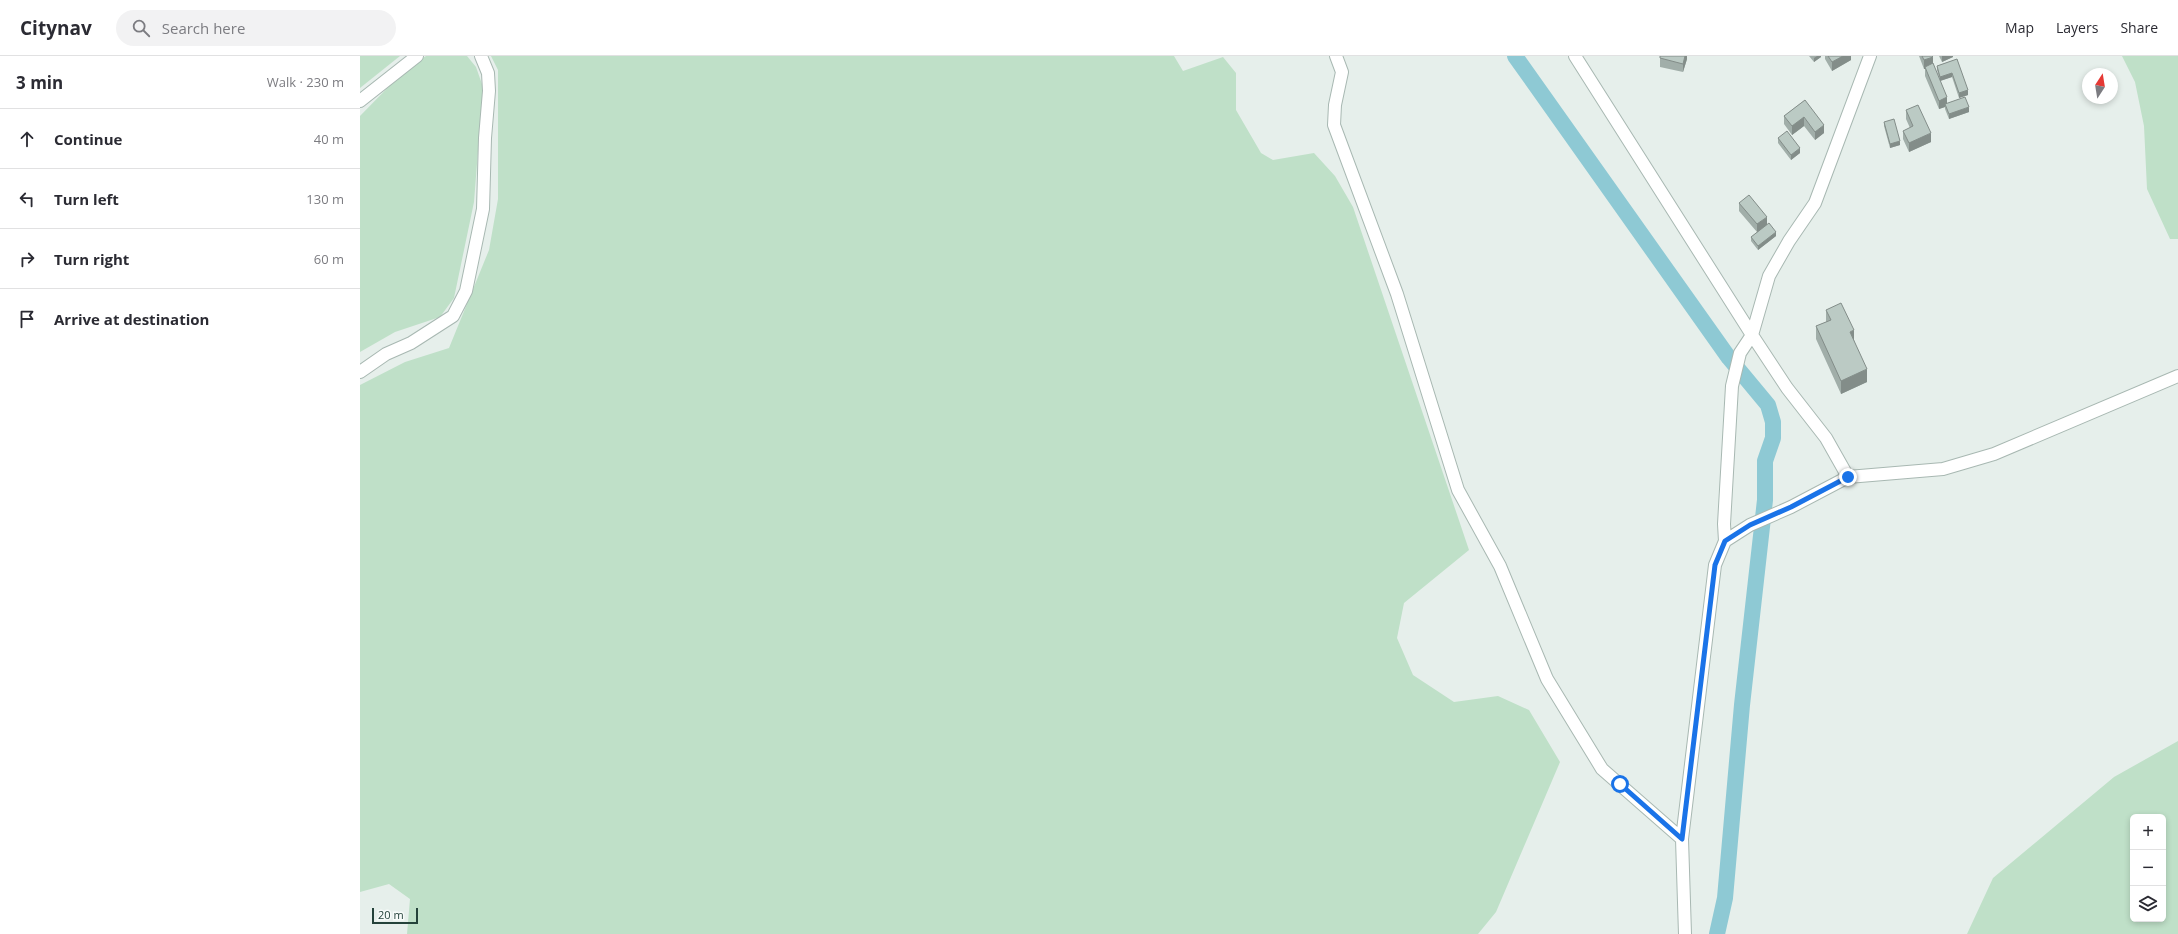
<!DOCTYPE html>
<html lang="en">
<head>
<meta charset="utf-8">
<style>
	body { margin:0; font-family:"Open Sans",sans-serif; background:#f2f2f3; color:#2b2b33 }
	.controls { position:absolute; right:12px; bottom:12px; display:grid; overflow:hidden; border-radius:6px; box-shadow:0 2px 6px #0003 }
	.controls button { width:36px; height:36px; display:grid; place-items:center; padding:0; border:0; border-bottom:1px solid #e1e1e2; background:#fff; color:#2b2b33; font:20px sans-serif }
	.compass { position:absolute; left:1722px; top:12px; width:36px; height:36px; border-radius:50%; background:#fff; box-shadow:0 2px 6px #0003; rotate:12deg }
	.scale { position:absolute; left:12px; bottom:10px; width:46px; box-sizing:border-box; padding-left:4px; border:2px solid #24423a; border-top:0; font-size:11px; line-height:14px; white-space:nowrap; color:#24423a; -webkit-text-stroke:3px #f7fbf9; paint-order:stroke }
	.stop { position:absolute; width:12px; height:12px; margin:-9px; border:3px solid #1a73e8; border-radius:50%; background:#fff }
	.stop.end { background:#1a73e8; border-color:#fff; box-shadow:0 1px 4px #0008 }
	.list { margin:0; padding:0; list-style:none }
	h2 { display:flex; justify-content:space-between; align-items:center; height:52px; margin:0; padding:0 16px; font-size:17px }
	h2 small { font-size:13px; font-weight:400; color:#7c7c81 }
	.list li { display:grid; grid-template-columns:26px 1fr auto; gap:12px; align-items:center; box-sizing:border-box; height:60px; padding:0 16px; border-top:1px solid #e1e1e2 }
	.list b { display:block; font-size:15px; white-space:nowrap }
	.list em { font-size:13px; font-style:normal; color:#7c7c81 }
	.icon { flex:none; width:22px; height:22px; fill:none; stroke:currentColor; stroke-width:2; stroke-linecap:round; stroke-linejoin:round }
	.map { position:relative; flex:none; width:1818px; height:878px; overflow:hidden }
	header { display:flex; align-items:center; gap:24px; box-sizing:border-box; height:56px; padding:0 20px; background:#fff; border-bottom:1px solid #e1e1e2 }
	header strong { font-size:19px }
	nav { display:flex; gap:22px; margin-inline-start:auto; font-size:14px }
	.search { width:280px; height:36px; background:#f2f2f3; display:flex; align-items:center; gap:10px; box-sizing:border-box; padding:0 14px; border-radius:22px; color:#7c7c81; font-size:15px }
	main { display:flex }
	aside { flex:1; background:#fff }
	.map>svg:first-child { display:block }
	.green { fill:#bfe0c8; fill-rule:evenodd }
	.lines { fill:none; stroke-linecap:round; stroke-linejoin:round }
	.canal { stroke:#8ec9d4; stroke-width:16 }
	.minor-casing { stroke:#a8b8b2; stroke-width:14 }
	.minor { stroke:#fff; stroke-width:12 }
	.wall { fill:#a1aea9 }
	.shaded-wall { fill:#838d89 }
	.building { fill:#bbcac4; stroke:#838d89 }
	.route { stroke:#1a73e8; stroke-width:5 }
</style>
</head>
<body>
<header>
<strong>Citynav</strong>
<div class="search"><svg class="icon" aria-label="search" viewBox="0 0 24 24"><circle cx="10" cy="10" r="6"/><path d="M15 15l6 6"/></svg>Search here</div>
<nav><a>Map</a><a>Layers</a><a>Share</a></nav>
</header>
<main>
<aside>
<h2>3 min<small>Walk · 230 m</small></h2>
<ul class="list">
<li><svg class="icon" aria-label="ahead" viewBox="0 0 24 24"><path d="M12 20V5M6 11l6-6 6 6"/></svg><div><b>Continue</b></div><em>40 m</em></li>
<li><svg class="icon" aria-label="left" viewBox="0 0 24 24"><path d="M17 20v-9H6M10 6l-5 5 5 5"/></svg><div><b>Turn left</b></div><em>130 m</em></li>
<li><svg class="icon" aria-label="right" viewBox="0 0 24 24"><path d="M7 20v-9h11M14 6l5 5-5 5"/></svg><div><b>Turn right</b></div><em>60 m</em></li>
<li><svg class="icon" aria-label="arrive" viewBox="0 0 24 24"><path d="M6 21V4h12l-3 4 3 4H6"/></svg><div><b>Arrive at destination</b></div></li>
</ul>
</aside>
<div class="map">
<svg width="1818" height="878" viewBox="0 0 1818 878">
	<rect width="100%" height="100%" fill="#e6efeb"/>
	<path class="green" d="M 0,0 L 40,0 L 0,32 Z
		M 66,0 L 107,0 L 116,11 L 123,31 L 114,146 L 94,242 L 80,261 L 35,276 L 0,296 L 0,60 L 46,13 Z
		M 131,0 L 814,0 L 823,15 L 863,1 L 876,17 L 876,54 L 901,97 L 913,104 L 954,97 L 975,120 L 993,151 L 1109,494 L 1044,547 L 1037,582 L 1053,619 L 1094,646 L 1138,640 L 1169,654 L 1200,706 L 1136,856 L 1118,878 L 47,878 L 50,843 L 29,828 L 0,836 L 0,329 L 45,306 L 89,292 L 129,194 L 138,143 L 138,14 Z
		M 1762,0 L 1818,0 L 1818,183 L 1810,183 L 1787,133 L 1784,70 L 1775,26 Z
		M 1818,685 L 1818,878 L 1607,878 L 1633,822 L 1754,721 ZM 1773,761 L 1803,761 L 1803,863 L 1773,863 Z"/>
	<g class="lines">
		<path class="canal" d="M 1155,0 L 1369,302 L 1408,349 L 1413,366 L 1413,382 L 1405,405 L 1405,444 L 1382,649 L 1365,842 L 1357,878"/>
		<defs>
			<path id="minor" d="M 976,0 L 982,16 L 975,49 L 974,69 L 1037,238 L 1098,434 L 1140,510 L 1187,623 L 1242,713 L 1322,783
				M 1215,0 L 1392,279 L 1427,332 L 1466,382 L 1488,421 L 1583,413 L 1634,398 L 1818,320
				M 0,45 L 57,0
				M 0,316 L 26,298 L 51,287 L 93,260 L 106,235 L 123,153 L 125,82 L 129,35 L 128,17 L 121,0
				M 1365,485 L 1364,468 L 1372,330 L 1380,297 L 1392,279 L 1409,220 L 1429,185 L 1455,147 L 1510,0
				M 1325,878 L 1322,783 L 1355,509 L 1365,485 L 1390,469 L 1431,451 L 1488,421"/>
		</defs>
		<use href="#minor" class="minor-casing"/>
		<use href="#minor" class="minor"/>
	</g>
	<path class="wall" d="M 1327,0 L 1327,3 L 1323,16 L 1300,11 L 1300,2 Z
		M 1449,0 L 1461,0 L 1461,1 L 1454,6 Z
		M 1465,0 L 1491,0 L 1491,4 L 1472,15 L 1465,3 Z
		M 1559,0 L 1572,0 L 1573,7 L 1580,25 L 1577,14 L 1577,10 L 1597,3 L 1608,39 L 1599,42 L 1592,21 L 1580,25 L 1587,48 L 1609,56 L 1589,63 L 1585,53 L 1585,51 L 1579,53 L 1565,20 L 1565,13 L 1564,13 Z
		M 1579,0 L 1593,0 L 1593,1 L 1582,6 Z
		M 1445,44 L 1464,77 L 1455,84 L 1444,70 L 1432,79 L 1424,68 L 1424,60 Z
		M 1546,54 L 1571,86 L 1549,96 L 1543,83 L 1543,75 L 1550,72 L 1546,63 Z
		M 1524,66 L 1540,89 L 1530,92 L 1524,70 Z
		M 1418,82 L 1440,97 L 1431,104 L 1418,87 Z
		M 1379,147 L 1407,169 L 1416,180 L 1398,194 L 1391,185 L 1391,181 L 1397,176 L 1379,155 Z
		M 1466,254 L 1494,284 L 1507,326 L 1481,338 L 1456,283 L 1456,270 L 1466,266 Z"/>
	<path class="shaded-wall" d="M 1325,0 L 1327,0 L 1327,3 L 1323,16 L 1323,8 Z
		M 1457,0 L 1461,0 L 1461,1 L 1454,6 L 1454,2 Z
		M 1483,0 L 1491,0 L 1491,4 L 1472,15 L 1472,6 Z
		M 1582,0 L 1593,0 L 1593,1 L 1582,6 Z
		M 1573,1 L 1573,9 L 1565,11 L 1565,13 L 1564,13 L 1564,4 Z
		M 1592,17 L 1592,21 L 1580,25 L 1580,21 Z
		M 1608,34 L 1608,39 L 1599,42 L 1599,37 Z
		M 1587,41 L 1587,50 L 1585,48 L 1585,51 L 1579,53 L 1579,45 Z
		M 1609,51 L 1609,56 L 1589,63 L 1589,58 Z
		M 1444,61 L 1444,70 L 1432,79 L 1432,70 Z
		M 1464,69 L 1464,77 L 1455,84 L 1455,76 Z
		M 1571,77 L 1571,86 L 1549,96 L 1549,87 Z
		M 1540,85 L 1540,89 L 1530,92 L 1530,88 Z
		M 1440,92 L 1440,97 L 1431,104 L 1431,99 Z
		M 1407,161 L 1407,169 L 1397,177 L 1397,168 Z
		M 1416,176 L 1416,180 L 1398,194 L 1398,190 Z
		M 1494,274 L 1494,287 L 1490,276 Z
		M 1507,313 L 1507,326 L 1481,338 L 1481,325 Z"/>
	<path class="building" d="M 1300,0 L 1325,0 L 1323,8 L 1300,2 Z
		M 1468,0 L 1483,0 L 1472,6 Z
		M 1562,0 L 1572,0 L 1573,1 L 1564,4 Z
		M 1597,3 L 1608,34 L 1599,37 L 1592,17 L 1580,21 L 1577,10 Z
		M 1573,7 L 1587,41 L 1579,45 L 1565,11 Z
		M 1605,41 L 1609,51 L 1589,58 L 1585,48 Z
		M 1445,44 L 1464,69 L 1455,76 L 1444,61 L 1432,70 L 1424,60 Z
		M 1558,49 L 1571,77 L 1549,87 L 1543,75 L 1553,70 L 1546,54 Z
		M 1534,63 L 1540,85 L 1530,88 L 1524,66 Z
		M 1427,75 L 1440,92 L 1431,99 L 1418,82 Z
		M 1389,139 L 1407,161 L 1397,168 L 1379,147 Z
		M 1409,167 L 1416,176 L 1398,190 L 1391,181 Z
		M 1481,247 L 1494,274 L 1490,276 L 1507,313 L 1481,325 L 1456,270 L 1471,264 L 1466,254 Z"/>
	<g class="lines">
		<path class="route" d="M 1260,728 L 1322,783 L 1355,509 L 1365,485 L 1390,469 L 1431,451 L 1488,421"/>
	</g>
</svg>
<div class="controls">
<button>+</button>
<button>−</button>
<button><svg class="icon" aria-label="layers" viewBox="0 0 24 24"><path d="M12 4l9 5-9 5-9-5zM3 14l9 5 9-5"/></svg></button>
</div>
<svg class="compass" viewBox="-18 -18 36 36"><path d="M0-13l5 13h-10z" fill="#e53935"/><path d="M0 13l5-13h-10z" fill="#7c7c81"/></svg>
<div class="scale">20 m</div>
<div class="stop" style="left:1260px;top:728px"></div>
<div class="stop end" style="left:1488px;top:421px"></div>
</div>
</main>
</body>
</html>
